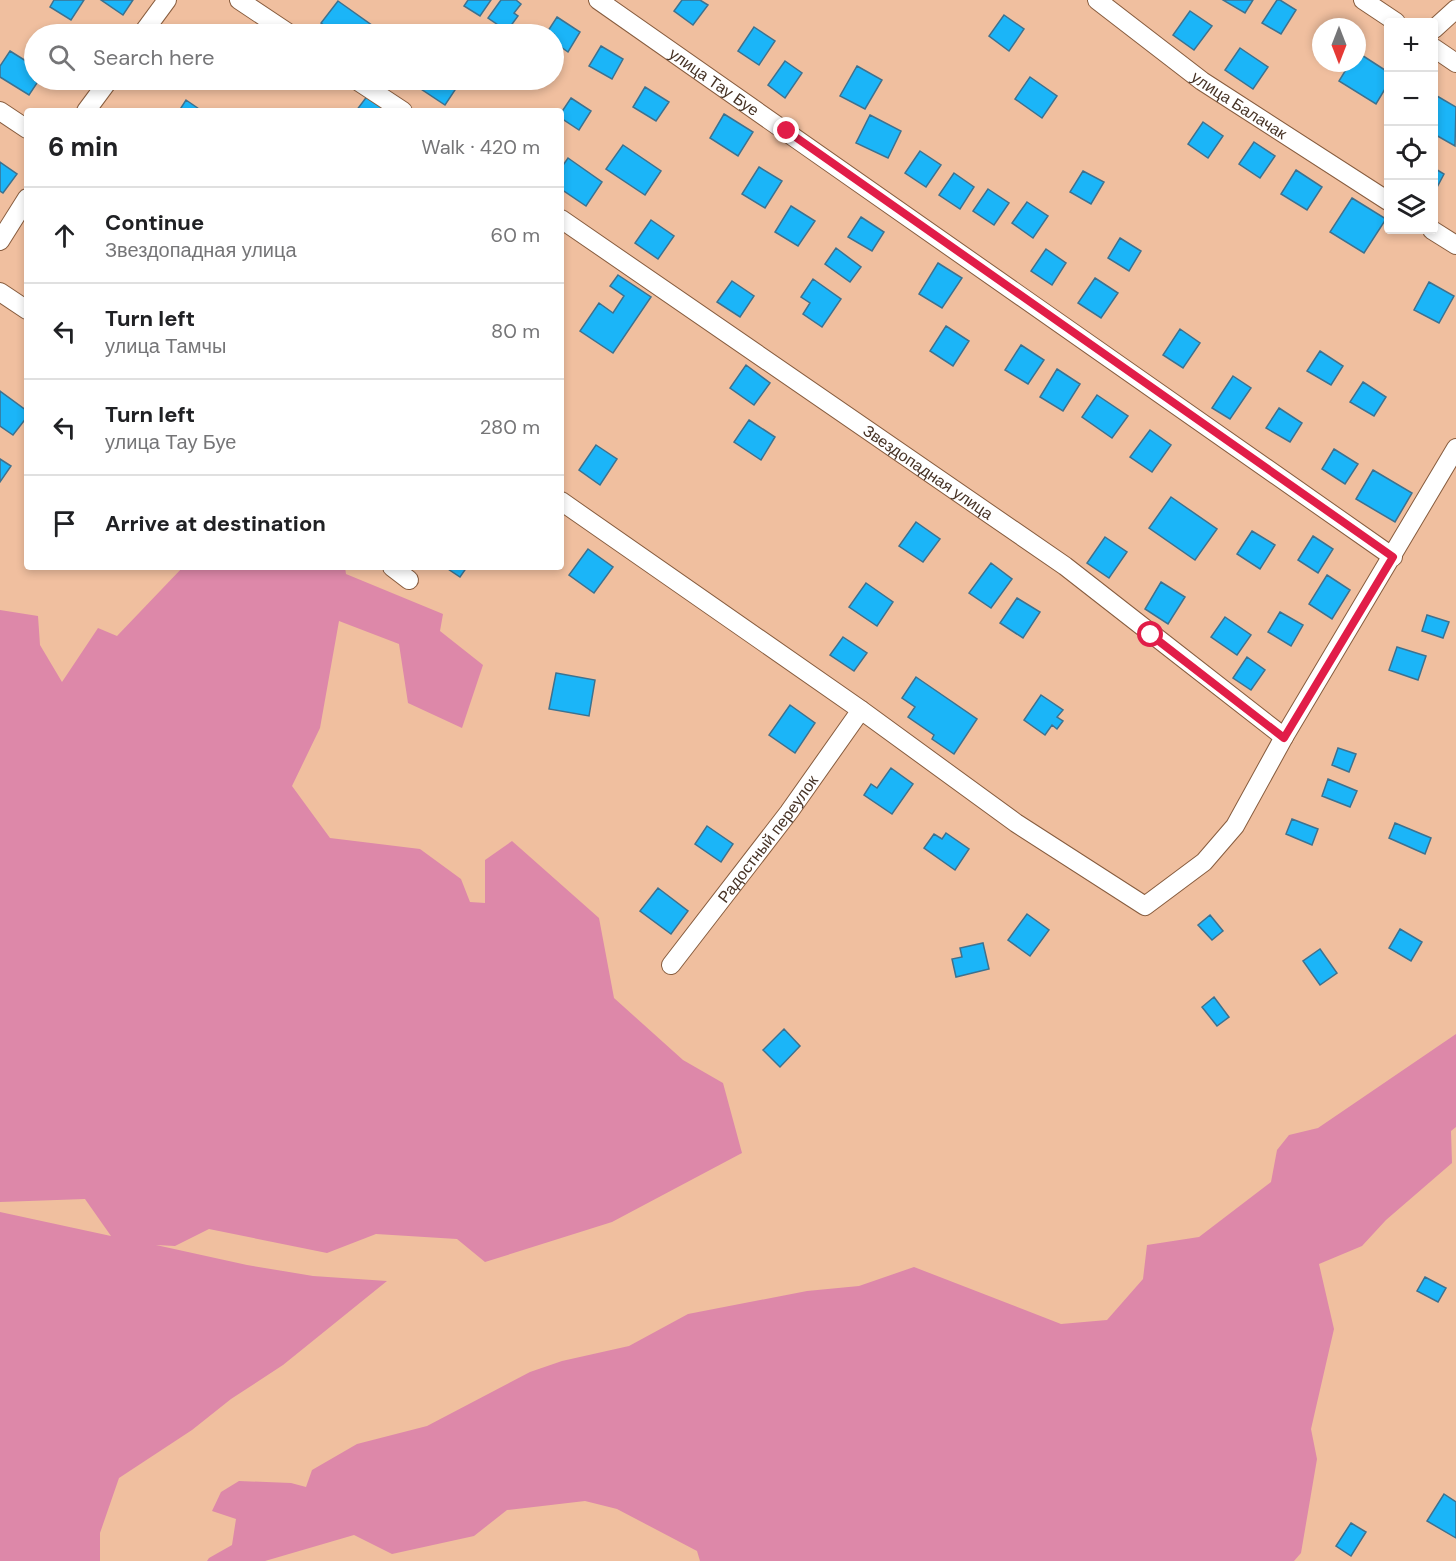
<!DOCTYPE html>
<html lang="en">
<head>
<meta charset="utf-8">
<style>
	body { margin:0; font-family:"DM Sans",sans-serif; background:#f2f2f2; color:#202124 }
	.controls { position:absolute; right:18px; top:18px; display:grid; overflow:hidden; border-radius:6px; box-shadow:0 3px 9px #0003 }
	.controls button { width:54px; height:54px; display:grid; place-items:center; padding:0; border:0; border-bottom:2px solid #e0e0e0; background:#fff; color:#202124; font:30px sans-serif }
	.compass { position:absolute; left:1312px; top:18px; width:54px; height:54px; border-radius:50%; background:#fff; box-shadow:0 3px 9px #0003; rotate:180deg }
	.stop { position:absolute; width:18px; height:18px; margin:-14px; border:4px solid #e11d48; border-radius:50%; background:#fff }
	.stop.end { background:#e11d48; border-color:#fff; box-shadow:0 2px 6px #0008 }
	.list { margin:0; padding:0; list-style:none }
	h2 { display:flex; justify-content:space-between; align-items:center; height:78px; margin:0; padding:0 24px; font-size:26px }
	h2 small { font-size:20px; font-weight:400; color:#757577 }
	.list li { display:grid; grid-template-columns:39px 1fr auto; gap:18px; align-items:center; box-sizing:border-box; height:96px; padding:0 24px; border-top:2px solid #e0e0e0 }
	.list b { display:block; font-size:22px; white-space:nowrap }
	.list p { margin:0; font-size:20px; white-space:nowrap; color:#757577 }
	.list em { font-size:20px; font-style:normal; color:#757577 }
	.icon { flex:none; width:33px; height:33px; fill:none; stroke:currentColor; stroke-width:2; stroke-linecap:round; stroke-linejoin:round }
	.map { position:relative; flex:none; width:1456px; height:1561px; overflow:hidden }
	.search { position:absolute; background:#fff; box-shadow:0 3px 9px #0003; left:24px; top:24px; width:540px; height:66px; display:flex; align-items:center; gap:15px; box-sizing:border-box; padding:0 21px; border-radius:33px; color:#757577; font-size:22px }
	.panel { position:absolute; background:#fff; box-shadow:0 3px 9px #0003; left:24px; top:108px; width:540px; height:462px; border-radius:6px }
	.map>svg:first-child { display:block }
	.green { fill:#dd88a9 }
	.building { fill:#1bb5f8; stroke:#3e718e; stroke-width:1.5 }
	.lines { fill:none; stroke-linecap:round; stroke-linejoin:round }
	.minor-casing { stroke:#875c3e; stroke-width:20 }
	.minor { stroke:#fff; stroke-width:18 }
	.route { stroke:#e11d48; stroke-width:8 }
	.labels { text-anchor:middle; stroke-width:6; stroke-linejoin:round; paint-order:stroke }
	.street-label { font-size:16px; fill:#463225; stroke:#fbe7da }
</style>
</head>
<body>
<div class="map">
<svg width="1456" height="1561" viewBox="0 0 1456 1561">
	<rect width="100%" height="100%" fill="#f0bf9f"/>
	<path class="green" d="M 183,567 L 345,567 L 346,574 L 443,614 L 440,631 L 483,665 L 462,728 L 408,703 L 399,644 L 339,621 L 320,728 L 292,786 L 330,838 L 420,849 L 461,879 L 470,902 L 485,903 L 485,860 L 512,841 L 599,918 L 614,998 L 683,1060 L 723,1083 L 742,1153 L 612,1222 L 485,1262 L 457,1239 L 376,1234 L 327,1253 L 209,1229 L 175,1246 L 156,1245 L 247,1265 L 313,1276 L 387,1281 L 283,1365 L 231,1399 L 192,1430 L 119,1478 L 100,1533 L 100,1561 L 0,1561 L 0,1212 L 111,1236 L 85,1199 L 0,1202 L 0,610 L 38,616 L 40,645 L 62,682 L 98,628 L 117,636 Z
		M 1456,1034 L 1456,1127 L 1451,1131 L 1452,1163 L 1386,1220 L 1362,1246 L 1319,1264 L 1334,1329 L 1311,1429 L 1317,1459 L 1301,1553 L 1294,1561 L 700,1561 L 697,1551 L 617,1509 L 585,1501 L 507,1510 L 474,1536 L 392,1554 L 354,1535 L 265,1561 L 207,1561 L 209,1558 L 232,1545 L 236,1519 L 212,1511 L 221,1492 L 239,1481 L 291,1483 L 306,1487 L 312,1470 L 357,1444 L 427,1426 L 530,1372 L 562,1361 L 629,1346 L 688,1314 L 807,1291 L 859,1286 L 914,1267 L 1061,1324 L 1107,1320 L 1143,1279 L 1147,1245 L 1199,1237 L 1271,1182 L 1277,1150 L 1289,1135 L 1318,1128 Z"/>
	<path class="building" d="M 54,0 L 84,0 L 71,20 L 50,7 Z
		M 101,0 L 133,0 L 123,15 Z
		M 468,0 L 491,0 L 480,16 L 464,6 Z
		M 501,0 L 516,0 L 521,4 L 514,13 L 518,16 L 507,31 L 488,18 Z
		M 682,0 L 700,0 L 708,5 L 693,25 L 674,11 Z
		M 1223,0 L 1253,0 L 1245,13 Z
		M 1277,0 L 1280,0 L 1296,10 L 1281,34 L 1262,23 Z
		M 338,1 L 373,26 L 366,34 L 337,34 L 321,23 Z
		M 1190,11 L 1212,26 L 1194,50 L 1173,35 Z
		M 1004,15 L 1024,29 L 1009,51 L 989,36 Z
		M 557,17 L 580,32 L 568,52 L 554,42 L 554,34 L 546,34 Z
		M 754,27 L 775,41 L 759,65 L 738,51 Z
		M 601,46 L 623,59 L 612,79 L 589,66 Z
		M 1240,48 L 1268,67 L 1253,89 L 1225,70 Z
		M 10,51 L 34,66 L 34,80 L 39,80 L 29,95 L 0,77 L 0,66 Z
		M 1357,52 L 1388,72 L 1388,84 L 1376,104 L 1339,81 L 1350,63 L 1357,63 Z
		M 785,61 L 802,73 L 785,98 L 768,85 Z
		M 857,66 L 882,80 L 865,109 L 840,96 Z
		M 1030,77 L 1057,96 L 1042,118 L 1015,99 Z
		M 428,80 L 446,80 L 457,87 L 445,105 L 421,89 Z
		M 645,87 L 669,102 L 656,121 L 633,107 Z
		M 368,95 L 389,111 L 356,111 Z
		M 1437,96 L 1456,107 L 1455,146 L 1434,134 L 1434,102 Z
		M 571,98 L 591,111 L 579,130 L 561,118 L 561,113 Z
		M 186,100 L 202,111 L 179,111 Z
		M 724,114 L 753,132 L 738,156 L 710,138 Z
		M 870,115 L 901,131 L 888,158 L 856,143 Z
		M 1203,122 L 1223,136 L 1208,158 L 1188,144 Z
		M 1254,142 L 1275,156 L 1260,178 L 1239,164 Z
		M 623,145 L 661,171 L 645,195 L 606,169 Z
		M 920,151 L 941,165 L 926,187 L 905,173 Z
		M 568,158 L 602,182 L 586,206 L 561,189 L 561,168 Z
		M 0,162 L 17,174 L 3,193 L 0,191 Z
		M 759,167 L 782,181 L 765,208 L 742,194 Z
		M 1434,168 L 1444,174 L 1434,193 Z
		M 1296,170 L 1322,187 L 1307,210 L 1281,194 Z
		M 1083,171 L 1104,182 L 1091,204 L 1070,192 Z
		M 954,173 L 974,187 L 960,209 L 939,195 Z
		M 988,189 L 1009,203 L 994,225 L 973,211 Z
		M 1352,198 L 1386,219 L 1364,253 L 1330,232 Z
		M 1027,202 L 1048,216 L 1033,238 L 1012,223 Z
		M 791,206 L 815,221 L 798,246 L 775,232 Z
		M 861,217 L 884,232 L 872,251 L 848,237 Z
		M 651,220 L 674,236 L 658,259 L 635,243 Z
		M 1120,238 L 1141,251 L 1129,271 L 1108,258 Z
		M 836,248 L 861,267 L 850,282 L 825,264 Z
		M 1046,249 L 1066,263 L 1052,285 L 1031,271 Z
		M 938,263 L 962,278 L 942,308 L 919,294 Z
		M 618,275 L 651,297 L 613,353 L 580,331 L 599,303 L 613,313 L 624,296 L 610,286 Z
		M 1095,278 L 1118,293 L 1101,318 L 1078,303 Z
		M 813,279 L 841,299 L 822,327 L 803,314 L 810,303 L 801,297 Z
		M 732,281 L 754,296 L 740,317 L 717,302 Z
		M 1429,282 L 1454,296 L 1439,323 L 1414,310 Z
		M 946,326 L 969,341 L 953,366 L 930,351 Z
		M 1180,329 L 1200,343 L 1183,368 L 1163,355 Z
		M 1021,345 L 1044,360 L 1028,384 L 1005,370 Z
		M 1320,351 L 1343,366 L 1331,385 L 1307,371 Z
		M 746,365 L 770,383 L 754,405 L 730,388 Z
		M 1057,369 L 1080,384 L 1063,411 L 1040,397 Z
		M 1233,376 L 1251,388 L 1230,419 L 1212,408 Z
		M 1363,382 L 1386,397 L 1374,416 L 1350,402 Z
		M 0,391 L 27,411 L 27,417 L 13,435 L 0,426 Z
		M 1097,395 L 1128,416 L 1112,438 L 1082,417 Z
		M 1279,408 L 1302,423 L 1290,442 L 1266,428 Z
		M 749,420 L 775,437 L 761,460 L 734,442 Z
		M 1150,430 L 1171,445 L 1152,472 L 1130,457 Z
		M 596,445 L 617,459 L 600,485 L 579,470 Z
		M 1334,449 L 1358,464 L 1345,484 L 1322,469 Z
		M 0,459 L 11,466 L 0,482 Z
		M 1373,470 L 1412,493 L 1395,522 L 1356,499 Z
		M 1171,497 L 1217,529 L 1195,560 L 1149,528 Z
		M 916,522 L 940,539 L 923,562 L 899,546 Z
		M 1252,531 L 1275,545 L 1260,569 L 1237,554 Z
		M 1313,536 L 1333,549 L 1318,573 L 1298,560 Z
		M 1105,537 L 1127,552 L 1109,578 L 1087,563 Z
		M 588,549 L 613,567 L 594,593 L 569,575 Z
		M 991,563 L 1012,579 L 991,608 L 969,593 Z
		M 445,567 L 467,567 L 460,577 Z
		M 1327,575 L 1350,590 L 1332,619 L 1309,604 Z
		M 1161,582 L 1185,597 L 1168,624 L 1145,609 Z
		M 866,583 L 893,602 L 877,626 L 849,607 Z
		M 1017,598 L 1040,612 L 1023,638 L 1000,623 Z
		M 1280,612 L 1303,625 L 1291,646 L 1268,632 Z
		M 1427,615 L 1449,622 L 1443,638 L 1422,631 Z
		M 1225,617 L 1251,635 L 1237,655 L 1211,637 Z
		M 843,637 L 867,653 L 854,671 L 830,655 Z
		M 1397,647 L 1426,656 L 1418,680 L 1389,670 Z
		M 1247,657 L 1265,670 L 1251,690 L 1233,678 Z
		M 556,673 L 595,680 L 589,716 L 549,709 Z
		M 916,677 L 977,719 L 954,754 L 932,739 L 934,735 L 908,717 L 915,707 L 902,698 Z
		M 1041,695 L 1063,710 L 1057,717 L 1063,721 L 1057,729 L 1052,725 L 1045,735 L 1024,720 Z
		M 790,705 L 815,723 L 795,753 L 769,735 Z
		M 1338,748 L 1356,754 L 1349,772 L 1332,765 Z
		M 891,768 L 913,784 L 892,814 L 864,795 L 871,784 L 877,788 Z
		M 1328,779 L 1357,791 L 1350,807 L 1322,796 Z
		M 1292,819 L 1318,829 L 1312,845 L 1286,834 Z
		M 1395,823 L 1431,838 L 1425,854 L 1389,838 Z
		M 707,826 L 733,844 L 721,862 L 695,844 Z
		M 946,833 L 969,849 L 955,870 L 924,848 L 934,834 L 942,839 Z
		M 658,888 L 688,911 L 671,934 L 640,911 Z
		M 1027,914 L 1049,930 L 1030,956 L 1008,940 Z
		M 1210,915 L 1223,931 L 1212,940 L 1198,925 Z
		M 1400,929 L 1422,942 L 1411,961 L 1389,948 Z
		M 983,943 L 989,969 L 956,977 L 952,959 L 962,957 L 960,948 Z
		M 1320,949 L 1337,973 L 1320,985 L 1303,961 Z
		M 1214,997 L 1229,1017 L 1217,1026 L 1202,1007 Z
		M 784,1029 L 800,1046 L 780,1067 L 763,1050 Z
		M 1425,1277 L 1446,1288 L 1438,1302 L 1417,1291 Z
		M 1444,1494 L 1456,1502 L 1456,1538 L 1427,1521 Z
		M 1351,1523 L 1366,1532 L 1351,1556 L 1336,1546 Z"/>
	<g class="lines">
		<defs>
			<g id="minor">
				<path d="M 239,0 L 290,34"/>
				<path id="s1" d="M 598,0 L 1393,557"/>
				<path id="s2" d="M 1097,0 L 1202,81 L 1388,201"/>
				<path d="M 1363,0 L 1396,22"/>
				<path d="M 1434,29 L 1456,9"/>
				<path d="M 142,34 L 167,0"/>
				<path d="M 1434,48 L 1456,63"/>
				<path d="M 356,80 L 403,111"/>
				<path d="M 0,111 L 27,129"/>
				<path d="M 86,111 L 109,80"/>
				<path id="s3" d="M 561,219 L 1065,566 L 1284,737"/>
				<path d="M 1432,230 L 1456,245"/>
				<path d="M 0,241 L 27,198"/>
				<path d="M 0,292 L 27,310"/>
				<path d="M 561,501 L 861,710 L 1016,823 L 1145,906 L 1204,862 L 1235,826 L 1284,737 L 1456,448"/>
				<path d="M 392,567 L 409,580"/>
				<path id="s4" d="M 671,965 L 789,812 L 861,710"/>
			</g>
		</defs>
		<use href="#minor" class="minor-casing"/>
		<use href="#minor" class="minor"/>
	</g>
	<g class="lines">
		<path class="route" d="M 787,131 L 1393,557 L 1284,738 L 1151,635"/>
	</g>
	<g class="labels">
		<g class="street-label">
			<text dy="6" stroke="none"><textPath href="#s1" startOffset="142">улица Тау Буе</textPath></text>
			<text dy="6" stroke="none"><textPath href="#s2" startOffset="177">улица Балачак</textPath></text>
			<text dy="6" stroke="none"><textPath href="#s3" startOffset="446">Звездопадная улица</textPath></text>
			<text dy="6" stroke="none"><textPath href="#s4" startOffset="159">Радостный переулок</textPath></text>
		</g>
	</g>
</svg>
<div class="controls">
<button>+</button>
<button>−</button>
<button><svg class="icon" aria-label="locate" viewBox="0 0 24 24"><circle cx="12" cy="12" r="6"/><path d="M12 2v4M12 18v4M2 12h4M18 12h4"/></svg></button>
<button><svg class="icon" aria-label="layers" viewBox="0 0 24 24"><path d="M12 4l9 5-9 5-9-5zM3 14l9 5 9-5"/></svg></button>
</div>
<svg class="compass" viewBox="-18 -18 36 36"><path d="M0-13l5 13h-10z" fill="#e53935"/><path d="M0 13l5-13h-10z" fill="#757577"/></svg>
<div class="stop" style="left:1151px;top:635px"></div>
<div class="stop end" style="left:787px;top:131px"></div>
<div class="search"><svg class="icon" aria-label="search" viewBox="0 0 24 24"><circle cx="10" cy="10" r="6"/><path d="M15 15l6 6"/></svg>Search here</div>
<section class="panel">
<h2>6 min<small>Walk · 420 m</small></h2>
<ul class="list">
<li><svg class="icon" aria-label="ahead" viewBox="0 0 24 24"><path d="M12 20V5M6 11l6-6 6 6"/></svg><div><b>Continue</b><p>Звездопадная улица</p></div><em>60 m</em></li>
<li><svg class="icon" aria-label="left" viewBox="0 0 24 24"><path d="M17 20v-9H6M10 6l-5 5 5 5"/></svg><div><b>Turn left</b><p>улица Тамчы</p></div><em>80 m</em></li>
<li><svg class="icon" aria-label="left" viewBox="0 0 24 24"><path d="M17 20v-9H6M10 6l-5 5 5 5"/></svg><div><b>Turn left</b><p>улица Тау Буе</p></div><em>280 m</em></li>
<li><svg class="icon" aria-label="arrive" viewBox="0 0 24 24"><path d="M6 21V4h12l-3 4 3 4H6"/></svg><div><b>Arrive at destination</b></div></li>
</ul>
</section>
</div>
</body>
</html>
